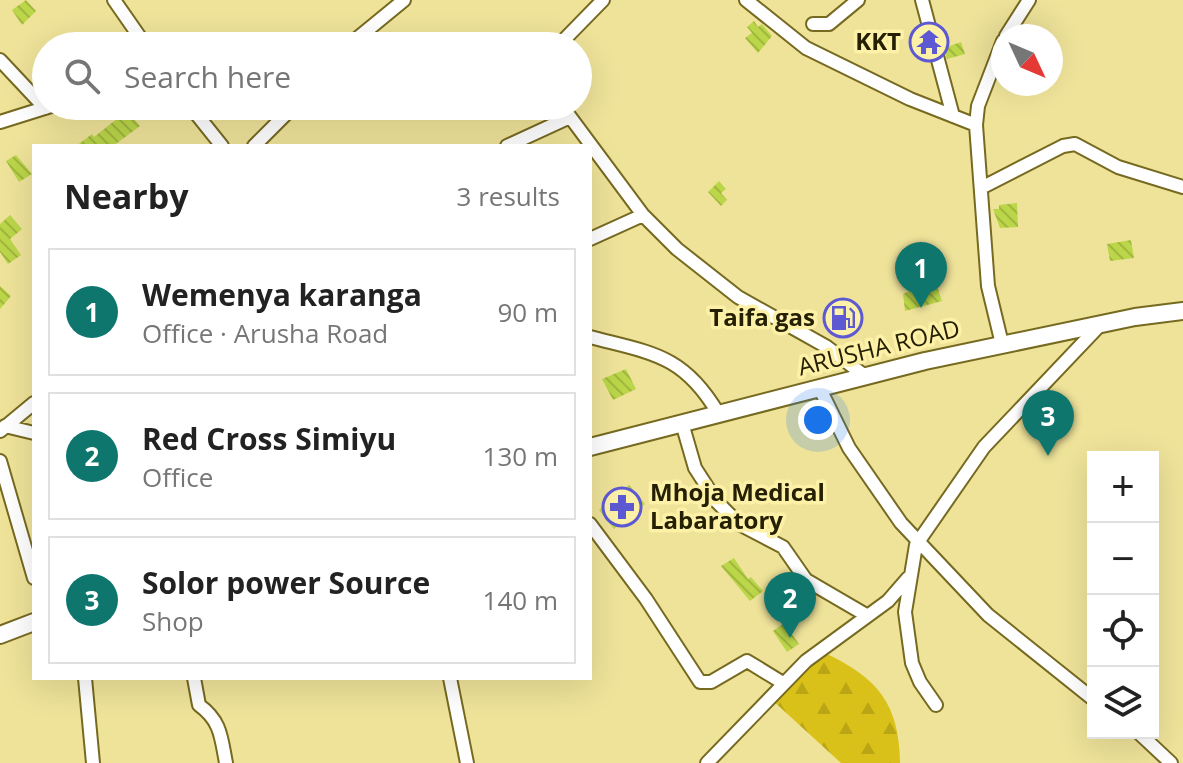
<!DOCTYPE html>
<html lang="en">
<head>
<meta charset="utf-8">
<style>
	body { margin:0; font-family:"Open Sans",sans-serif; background:#f6f6f6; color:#222 }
	.controls { position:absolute; right:24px; bottom:24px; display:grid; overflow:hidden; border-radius:0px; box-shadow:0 8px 32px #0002 }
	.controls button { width:72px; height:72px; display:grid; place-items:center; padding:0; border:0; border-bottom:2px solid #e0e0e0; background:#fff; color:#222; font:40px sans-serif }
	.compass { position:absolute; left:991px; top:24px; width:72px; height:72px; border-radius:50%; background:#fff; box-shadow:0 8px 32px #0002; rotate:134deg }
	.you { position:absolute; left:818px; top:420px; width:28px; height:28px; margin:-20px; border:6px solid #fff; border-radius:50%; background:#1a73e8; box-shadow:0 0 0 12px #1a73e833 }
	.badge { display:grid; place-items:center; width:52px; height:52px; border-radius:50%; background:#0f766e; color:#fff; font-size:26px; font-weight:700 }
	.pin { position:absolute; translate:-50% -66px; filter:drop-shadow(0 2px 4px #0008) }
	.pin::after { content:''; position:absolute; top:42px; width:28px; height:24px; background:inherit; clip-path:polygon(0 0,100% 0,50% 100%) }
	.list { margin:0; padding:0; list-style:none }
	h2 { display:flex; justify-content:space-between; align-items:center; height:104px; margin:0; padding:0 32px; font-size:34px }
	h2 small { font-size:26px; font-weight:400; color:#767676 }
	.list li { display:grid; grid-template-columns:52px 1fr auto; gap:24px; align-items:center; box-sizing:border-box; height:128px; margin:0 16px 16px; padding:0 16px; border:2px solid #e0e0e0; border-radius:0px }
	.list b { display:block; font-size:30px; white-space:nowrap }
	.list p { margin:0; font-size:26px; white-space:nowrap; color:#767676 }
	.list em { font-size:26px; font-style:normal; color:#767676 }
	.icon { flex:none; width:44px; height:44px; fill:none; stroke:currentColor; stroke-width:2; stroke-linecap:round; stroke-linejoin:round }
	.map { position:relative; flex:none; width:1183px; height:763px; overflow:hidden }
	.search { position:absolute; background:#fff; box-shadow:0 8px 32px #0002; left:32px; top:32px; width:560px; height:88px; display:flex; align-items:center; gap:20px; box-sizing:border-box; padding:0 28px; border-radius:44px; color:#767676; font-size:30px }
	.panel { position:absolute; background:#fff; box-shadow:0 8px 32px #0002; left:32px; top:144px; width:560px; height:536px; border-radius:0px }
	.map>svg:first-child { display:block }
	.forest { fill:url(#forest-firs) }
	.building { fill:url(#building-back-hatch) }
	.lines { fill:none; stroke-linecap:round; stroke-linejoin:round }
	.minor-casing { stroke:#766920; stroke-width:16 }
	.major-casing { stroke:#766920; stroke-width:20 }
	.minor { stroke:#fff; stroke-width:12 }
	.major { stroke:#fff; stroke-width:16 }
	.labels { text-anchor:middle; stroke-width:7; stroke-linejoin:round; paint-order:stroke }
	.poi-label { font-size:24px; font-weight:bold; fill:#252003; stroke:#fdf0a7; text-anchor:end }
	.street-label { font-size:24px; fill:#252003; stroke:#fdf0a7 }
</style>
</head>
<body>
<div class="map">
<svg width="1183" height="763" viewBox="0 0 1183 763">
	<defs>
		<pattern id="forest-firs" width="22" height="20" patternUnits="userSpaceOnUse" patternTransform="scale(2)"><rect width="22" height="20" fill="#d9c119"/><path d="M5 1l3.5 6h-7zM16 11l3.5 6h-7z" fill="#baa615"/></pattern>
		<pattern id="building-back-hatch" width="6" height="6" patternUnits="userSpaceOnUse" patternTransform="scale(2)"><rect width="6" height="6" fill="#bbd649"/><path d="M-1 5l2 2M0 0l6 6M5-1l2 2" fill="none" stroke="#a1b73e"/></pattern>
	</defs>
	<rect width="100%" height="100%" fill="#efe39a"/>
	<path class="forest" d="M 825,653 C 878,678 899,704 900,763 L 841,763 L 771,699 Z"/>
	<path class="building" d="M 26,0 L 36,11 L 22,25 L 12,10 Z
		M 754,21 L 758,27 L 762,24 L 772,36 L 758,53 L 745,38 L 752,33 L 747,27 Z
		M 961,42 L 965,54 L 947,59 L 944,48 Z
		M 127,111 L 140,126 L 113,146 L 76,146 L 92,134 L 94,137 Z
		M 16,155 L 32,174 L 19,182 L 6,161 Z
		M 719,181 L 726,189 L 721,193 L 727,200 L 721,206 L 708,192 Z
		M 1017,203 L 1018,227 L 1000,228 L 993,209 L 999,209 L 999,205 Z
		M 10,215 L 22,229 L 10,239 L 21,255 L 8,264 L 0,252 L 0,224 Z
		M 1131,240 L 1134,258 L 1110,261 L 1107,244 Z
		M 923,260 L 925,268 L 930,266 L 942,301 L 905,311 L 903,294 L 910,291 L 904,265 Z
		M 0,286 L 11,296 L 0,309 Z
		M 626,369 L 636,389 L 613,400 L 602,379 Z
		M 629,485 L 645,504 L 614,529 L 599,510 Z
		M 734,558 L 748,579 L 751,577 L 763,591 L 750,601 L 721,566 Z
		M 784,623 L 799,644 L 787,652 L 773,631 Z"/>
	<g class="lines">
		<defs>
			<path id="minor" d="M 114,0 L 146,46
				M 746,0 L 806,48 L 910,99 L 976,125
				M 922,0 L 953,116
				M 813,24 L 829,24 L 858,0
				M 1006,36 L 1029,0
				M 348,46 L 404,0
				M 558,46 L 603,0
				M 0,60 L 45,108
				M 190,106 L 222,146
				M 562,106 L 643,215 L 677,249 L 738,297 L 827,347 L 865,376
				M 0,122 L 51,106
				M 254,146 L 294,106
				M 507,146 L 570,117
				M 981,188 L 1063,146 L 1075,144 L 1118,167 L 1183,187
				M 590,239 L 643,215
				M 590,337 C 651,353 683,354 718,413
				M 1002,344 L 988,286 L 976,125 L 978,106 L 1003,41
				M 819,387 L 849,448 L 901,523 L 988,615 L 1093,699
				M 682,423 L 695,468 L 717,502 L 739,524 L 783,547 L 806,580 L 866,615
				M 5,426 L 34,433
				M 0,431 L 34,403
				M 0,461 L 34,578
				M 590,524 L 646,599 L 700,682 L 711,682 L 747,661 L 783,683
				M 85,678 L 93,763
				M 194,678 L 199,705 C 221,721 221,737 226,763
				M 450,678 L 467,763
				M 936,705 L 920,682 L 912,663 L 905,612 L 916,545 L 984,447 L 1100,325
				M 1139,733 L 1171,763
				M 707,763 L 806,661 L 888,601 L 908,578"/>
			<path id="major" d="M 590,447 L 925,361 L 1135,317 L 1183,311
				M 0,635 L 34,622"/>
		</defs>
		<use href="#minor" class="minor-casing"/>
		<use href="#major" class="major-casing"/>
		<use href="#minor" class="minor"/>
		<use href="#major" class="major"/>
	</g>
	<defs>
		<symbol id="temple-ring" viewBox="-11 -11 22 22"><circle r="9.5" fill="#fdf0a7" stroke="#5d59d2" stroke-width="1.5"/><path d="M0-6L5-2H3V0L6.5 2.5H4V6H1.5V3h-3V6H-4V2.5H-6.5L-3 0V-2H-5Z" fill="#5d59d2"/></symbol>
		<symbol id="fuel-ring" viewBox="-11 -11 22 22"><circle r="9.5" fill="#fdf0a7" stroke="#5d59d2" stroke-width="1.5"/><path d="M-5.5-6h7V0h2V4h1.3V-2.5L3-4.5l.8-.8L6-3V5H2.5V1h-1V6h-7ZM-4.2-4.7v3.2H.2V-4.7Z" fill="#5d59d2"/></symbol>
		<symbol id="pharmacy-ring" viewBox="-11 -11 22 22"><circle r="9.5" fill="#fdf0a7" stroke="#5d59d2" stroke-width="1.5"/><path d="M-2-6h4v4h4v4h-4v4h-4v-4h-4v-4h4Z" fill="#5d59d2"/></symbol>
	</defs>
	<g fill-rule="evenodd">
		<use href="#temple-ring" x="907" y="20" width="44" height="44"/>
		<use href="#fuel-ring" x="821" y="296" width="44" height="44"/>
		<use href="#pharmacy-ring" x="600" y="485" width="44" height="44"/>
	</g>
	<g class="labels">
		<g class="poi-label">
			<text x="901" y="50">KKT</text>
			<text x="815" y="326">Taifa gas</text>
			<text x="650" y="501" text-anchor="start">Mhoja Medical<tspan x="650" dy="28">Labaratory</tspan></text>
		</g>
		<g class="street-label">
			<text transform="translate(879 348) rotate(-14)" y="8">ARUSHA ROAD</text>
		</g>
	</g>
</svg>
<div class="controls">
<button>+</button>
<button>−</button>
<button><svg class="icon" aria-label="locate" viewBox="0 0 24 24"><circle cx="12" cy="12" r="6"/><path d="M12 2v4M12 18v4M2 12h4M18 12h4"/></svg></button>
<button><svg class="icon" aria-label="layers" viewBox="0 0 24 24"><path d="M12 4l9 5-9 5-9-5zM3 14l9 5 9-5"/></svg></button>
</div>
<svg class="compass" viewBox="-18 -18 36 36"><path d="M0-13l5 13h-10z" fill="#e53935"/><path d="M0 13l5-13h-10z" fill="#767676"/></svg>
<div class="you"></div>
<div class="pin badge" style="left:921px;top:308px">1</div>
<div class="pin badge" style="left:790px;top:638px">2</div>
<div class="pin badge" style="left:1048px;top:456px">3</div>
<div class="search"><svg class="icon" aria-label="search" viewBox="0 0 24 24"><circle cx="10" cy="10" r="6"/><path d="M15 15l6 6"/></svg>Search here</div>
<section class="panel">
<h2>Nearby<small>3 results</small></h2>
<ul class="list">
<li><span class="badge">1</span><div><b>Wemenya karanga</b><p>Office · Arusha Road</p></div><em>90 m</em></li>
<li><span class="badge">2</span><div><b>Red Cross Simiyu</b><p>Office</p></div><em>130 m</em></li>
<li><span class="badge">3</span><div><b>Solor power Source</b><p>Shop</p></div><em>140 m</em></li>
</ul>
</section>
</div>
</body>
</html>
